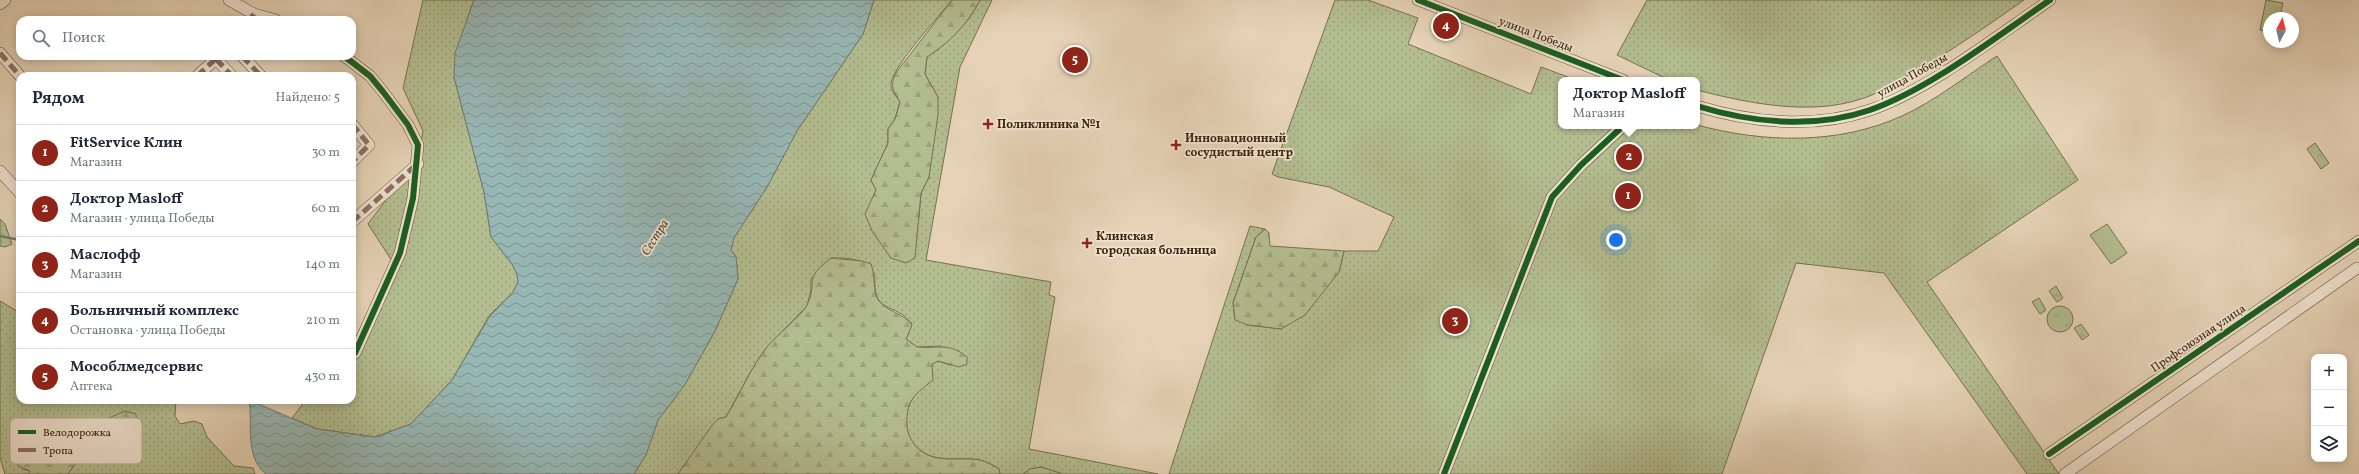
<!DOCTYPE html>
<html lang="ru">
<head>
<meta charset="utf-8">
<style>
	body { margin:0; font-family:Vollkorn,serif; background:#f2f2f3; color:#1f2937 }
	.controls { position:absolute; right:12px; bottom:12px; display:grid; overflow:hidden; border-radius:8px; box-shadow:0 2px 10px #0003 }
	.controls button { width:36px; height:36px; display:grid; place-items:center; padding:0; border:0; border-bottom:1px solid #e0e1e3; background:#fff; color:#1f2937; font:20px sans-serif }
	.compass { position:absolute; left:2263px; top:12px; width:36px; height:36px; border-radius:50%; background:#fff; box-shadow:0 2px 10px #0003; rotate:7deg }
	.you { position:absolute; left:1616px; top:240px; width:14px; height:14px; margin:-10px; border:3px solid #fff; border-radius:50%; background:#1a73e8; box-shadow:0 0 0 6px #1a73e833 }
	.badge { display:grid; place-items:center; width:26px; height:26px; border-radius:50%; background:#8f2418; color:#fff; font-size:13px; font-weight:700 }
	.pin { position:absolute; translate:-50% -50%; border:2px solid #fff; box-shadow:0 1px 4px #0006 }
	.popup { position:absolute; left:1558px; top:77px; width:142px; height:52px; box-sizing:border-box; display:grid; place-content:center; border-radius:8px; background:#fff; filter:drop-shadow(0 1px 3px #0005); font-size:13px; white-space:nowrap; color:#747a83 }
	.popup b { font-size:15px; color:#1f2937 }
	.popup::after { content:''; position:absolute; left:50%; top:100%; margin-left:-8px; border:8px solid transparent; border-top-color:#fff }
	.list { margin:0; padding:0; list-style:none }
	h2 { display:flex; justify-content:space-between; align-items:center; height:52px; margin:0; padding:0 16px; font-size:17px }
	h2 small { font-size:13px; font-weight:400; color:#747a83 }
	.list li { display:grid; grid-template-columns:26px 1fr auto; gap:12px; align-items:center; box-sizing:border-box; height:56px; padding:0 16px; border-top:1px solid #e0e1e3 }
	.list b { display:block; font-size:15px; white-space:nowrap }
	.list p { margin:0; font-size:13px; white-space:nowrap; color:#747a83 }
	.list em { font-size:13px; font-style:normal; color:#747a83 }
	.icon { flex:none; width:22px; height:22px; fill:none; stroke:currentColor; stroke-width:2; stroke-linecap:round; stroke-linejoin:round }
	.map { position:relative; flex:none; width:2359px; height:474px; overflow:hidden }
	.search { position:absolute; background:#fff; box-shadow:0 2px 10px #0003; left:16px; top:16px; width:340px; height:44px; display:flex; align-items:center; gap:10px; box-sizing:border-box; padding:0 14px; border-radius:12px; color:#747a83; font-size:15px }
	.panel { position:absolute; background:#fff; box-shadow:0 2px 10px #0003; left:16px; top:72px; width:340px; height:332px; border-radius:12px }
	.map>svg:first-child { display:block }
	.grass { fill:url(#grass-dots); stroke:#78704d }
	.forest { fill:url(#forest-firs); stroke:#78704d }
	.park { fill:url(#park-tufts); stroke:#78704d }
	.pitch { fill:#b3bd90; stroke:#78704d }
	.water { fill:url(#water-waves); stroke:#737c70 }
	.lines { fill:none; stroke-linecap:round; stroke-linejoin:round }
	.stream { stroke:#737c70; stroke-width:2.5 }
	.minor-casing { stroke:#674f35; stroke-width:12 }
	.minor { stroke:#efe2d0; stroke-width:11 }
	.quiet { stroke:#8d6e63; stroke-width:5; stroke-dasharray:10 5; stroke-linecap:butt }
	.cycleway-casing { stroke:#efe2d0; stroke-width:8 }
	.cycleway { stroke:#1b5e20; stroke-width:6 }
	.poi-dot { fill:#8f2418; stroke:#efe2d0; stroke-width:1.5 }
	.labels { text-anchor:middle; stroke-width:3.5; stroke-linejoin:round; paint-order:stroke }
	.street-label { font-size:12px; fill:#3d230a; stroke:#efe2d0 }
	.poi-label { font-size:12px; font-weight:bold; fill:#3d230a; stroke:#efe2d0; text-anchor:start }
	.water-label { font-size:13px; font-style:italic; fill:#544834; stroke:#efe2d0 }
	.key { fill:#efe2d0; stroke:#baa995; stroke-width:1 }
	.key-label { font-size:11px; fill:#3d230a }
</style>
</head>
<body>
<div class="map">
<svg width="2359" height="474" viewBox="0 0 2359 474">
	<defs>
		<pattern id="grass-dots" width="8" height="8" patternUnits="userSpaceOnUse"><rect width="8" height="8" fill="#b3bd90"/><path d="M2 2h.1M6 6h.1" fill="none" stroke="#9ba27b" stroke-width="1.8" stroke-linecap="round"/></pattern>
		<pattern id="forest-firs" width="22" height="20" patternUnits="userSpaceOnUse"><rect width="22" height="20" fill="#b3bd90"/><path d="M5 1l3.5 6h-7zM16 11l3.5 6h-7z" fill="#9ba27b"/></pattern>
		<pattern id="park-tufts" width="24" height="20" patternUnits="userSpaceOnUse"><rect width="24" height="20" fill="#b3bd90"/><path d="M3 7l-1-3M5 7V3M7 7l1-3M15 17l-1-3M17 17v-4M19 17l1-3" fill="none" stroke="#9ba27b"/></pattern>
		<pattern id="water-waves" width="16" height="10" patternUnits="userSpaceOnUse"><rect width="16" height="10" fill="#97b7b4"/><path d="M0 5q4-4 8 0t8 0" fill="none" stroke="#7c9491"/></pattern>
	</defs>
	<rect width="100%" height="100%" fill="#e6d3b7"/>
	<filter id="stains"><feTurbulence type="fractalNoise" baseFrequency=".005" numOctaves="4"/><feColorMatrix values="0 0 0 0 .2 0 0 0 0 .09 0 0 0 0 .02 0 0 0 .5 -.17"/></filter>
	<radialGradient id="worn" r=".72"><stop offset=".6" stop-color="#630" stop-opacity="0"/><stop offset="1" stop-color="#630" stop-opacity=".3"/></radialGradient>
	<path class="grass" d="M 423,0 L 474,0 L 468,16 L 454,77 L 484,192 L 491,237 L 512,264 L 517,274 L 518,282 L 513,292 L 489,316 L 452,380 L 411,424 L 375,437 L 317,429 L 292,418 L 306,400 L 352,400 L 352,341 L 364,326 L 392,261 L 368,224 L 418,157 L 423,131 L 403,88 Z
		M 874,0 L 952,0 C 939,16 894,65 891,83 C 890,90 896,96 900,102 L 895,119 L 888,129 L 888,143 L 871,180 L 876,190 L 873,197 L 885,249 L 891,258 L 919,217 L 921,193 L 929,177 L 938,97 L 925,74 L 927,57 C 949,43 968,23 980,0 L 992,0 L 960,67 L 926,260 L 1051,282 L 1049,295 L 1055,297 L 1029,449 L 1158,474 L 1062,474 L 1041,467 L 1030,469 L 1023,474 L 1000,474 L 999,469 C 993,465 987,462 980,460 C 955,456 930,466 912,442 C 907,434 905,422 907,412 C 910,394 930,382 932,364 L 938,361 L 950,365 L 942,346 L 917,347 L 906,339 L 912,324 C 894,300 872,317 875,274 C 859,258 853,258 831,258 L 811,279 L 811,290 L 807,306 L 767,347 L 750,373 L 726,417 L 718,419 L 678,474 L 634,474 L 646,455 L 658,420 L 684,386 L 715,331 L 738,279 L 736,257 L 731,250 L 734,238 L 767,187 L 797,131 L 863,34 Z
		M 1335,0 L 1368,0 L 1418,18 L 1408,44 L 1531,94 L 1541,67 L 1576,80 L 1561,80 L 1561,126 L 1697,125 C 1764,143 1838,145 1902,116 C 1935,101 1966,76 1997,56 L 2078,180 L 1927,282 L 2059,474 L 2027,474 L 1884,273 L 1796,263 L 1722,474 L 1169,474 L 1250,226 L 1265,229 L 1256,237 L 1233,303 L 1235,319 L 1248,325 L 1281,329 L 1339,272 L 1344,251 L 1378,251 L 1394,217 L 1329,187 L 1278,177 L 1272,174 Z
		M 1647,0 L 2024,0 C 1984,28 1944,56 1902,79 C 1889,86 1875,95 1861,99 C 1810,116 1747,103 1697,90 L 1697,80 L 1669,80 L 1617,55 Z
		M 0,219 L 5,224 L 12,244 L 5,247 L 0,246 Z
		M 0,301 L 20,313 L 20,400 L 176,400 L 175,416 L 180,424 L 194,421 L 202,424 L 207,437 L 234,466 L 253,468 L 255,474 L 68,474 L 97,432 L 112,427 L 124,426 L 95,424 L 73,441 L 65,443 L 49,459 L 46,448 L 36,459 L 29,457 L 23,469 L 30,471 L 29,474 L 5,474 L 0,458 Z"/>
	<path class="forest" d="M 952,0 L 980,0 C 967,25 950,42 927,57 L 925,74 L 938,97 L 938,115 L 929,177 L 921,193 L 915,258 L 906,263 L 891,258 L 872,231 L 865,214 L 876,190 L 871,180 L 888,143 L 888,129 L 895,119 L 900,102 C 893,91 890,87 895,74 Z
		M 1265,229 L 1269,233 L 1270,246 L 1344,251 L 1339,272 L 1305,315 L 1281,329 L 1248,325 L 1235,320 L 1233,303 L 1256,237 Z
		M 831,258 L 862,261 L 871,264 C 876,276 872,293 879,301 C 888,312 903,313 912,325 L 906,339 L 917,347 C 938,349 949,342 967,357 L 967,364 L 959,367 L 938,361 L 932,364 L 933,380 C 915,395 906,399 907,425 C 907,432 910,438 914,444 C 931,466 957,456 980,460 C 987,462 993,465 999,469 L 1000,474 L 678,474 L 713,424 L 718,419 L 726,417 C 740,394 750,369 767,347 C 776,336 802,315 807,305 C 819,281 801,281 831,258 Z
		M 125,411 L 136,414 L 136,422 L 97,432 L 68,474 L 29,474 L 30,471 L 18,466 L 20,457 L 36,459 L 38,452 L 46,448 L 50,459 L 65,443 L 73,441 L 95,424 Z
		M 1041,467 L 1060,473 L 1062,474 L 1023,474 L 1030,469 Z"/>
	<path class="park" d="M 2315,143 L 2329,163 L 2321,169 L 2307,149 Z
		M 2056,286 L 2063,298 L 2057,302 L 2049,291 Z
		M 2039,298 L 2046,310 L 2040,314 L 2032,302 Z
		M2047 319a13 13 0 1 1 26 0a13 13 0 1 1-26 0Z
		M 2081,324 L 2089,335 L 2082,340 L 2074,328 Z"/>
	<path class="pitch" d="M 2266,0 L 2283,3 L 2280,18 L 2269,18 L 2269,32 L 2260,30 Z
		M 2107,224 L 2127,253 L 2111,264 L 2090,235 Z"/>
	<path class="water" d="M 474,0 L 874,0 L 863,34 L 797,131 L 767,187 L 734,238 L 731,250 L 736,257 L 738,279 L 715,331 L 684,386 L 658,420 L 646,455 L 634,474 L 266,474 C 244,457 253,423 249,400 L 317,429 L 375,437 L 411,424 L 452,380 L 490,316 L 513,292 L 518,282 L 517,274 L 512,264 L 491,237 L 484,192 L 454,77 L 455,53 Z"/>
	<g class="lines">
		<path class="stream" d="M 0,236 L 20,240"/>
		<defs>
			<path id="minor" d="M 229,0 L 254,14 L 276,20
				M 1418,0 L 1623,80
				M 0,4 L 5,0
				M 0,53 L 20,76
				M 242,56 L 261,76
				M 344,56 L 370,76 L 384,93 L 408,125 L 418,145 L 413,198 L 400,253 L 355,353 L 352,355
				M 216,59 L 232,76
				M 197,76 L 219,56
				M 1697,106 C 1752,123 1815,129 1870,110 C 1930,89 1997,36 2050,0
				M 352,124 L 369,145 L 352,162
				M 0,171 L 20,193
				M 352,222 L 418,164
				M 2049,454 L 2359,241
				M 1444,474 L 1552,197 L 1581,165 L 1623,126
				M 2065,474 L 2357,268"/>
		</defs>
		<use href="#minor" class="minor-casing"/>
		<use href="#minor" class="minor"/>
		<path class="quiet" d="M 249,20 L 254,14
			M 0,53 L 20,76
			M 242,56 L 261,76
			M 216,59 L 232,76
			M 197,76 L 219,56
			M 352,124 L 369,145 L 352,162
			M 352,222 L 416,165"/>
		<defs>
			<path id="cycleway" d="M 1418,0 L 1623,80
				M 344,56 L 370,76 L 384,93 L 408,125 L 418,145 L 413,198 L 400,253 L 355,353 L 352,355
				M 1697,106 C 1752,123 1815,129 1870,110 C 1930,89 1997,36 2050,0
				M 2049,454 L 2359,241
				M 1444,474 L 1552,197 L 1581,165 L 1623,126"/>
		</defs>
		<use href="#cycleway" class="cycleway-casing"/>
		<use href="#cycleway" class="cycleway"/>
	</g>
	<g class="poi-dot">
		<path d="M986 118h4v4h4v4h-4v4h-4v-4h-4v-4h4z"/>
		<path d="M1174 139h4v4h4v4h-4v4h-4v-4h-4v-4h4z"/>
		<path d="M1085 237h4v4h4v4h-4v4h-4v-4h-4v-4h4z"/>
	</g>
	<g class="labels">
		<g class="street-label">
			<text transform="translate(1536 34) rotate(21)" y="4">улица Победы</text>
			<text transform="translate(1912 75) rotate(-29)" y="4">улица Победы</text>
			<text transform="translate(2198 338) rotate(-34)" y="4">Профсоюзная улица</text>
		</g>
		<g class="poi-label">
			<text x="997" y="128">Поликлиника №1</text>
			<text x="1185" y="142">Инновационный<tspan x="1185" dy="14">сосудистый центр</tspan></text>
			<text x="1096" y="240">Клинская<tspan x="1096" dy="14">городская больница</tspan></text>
		</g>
		<g class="water-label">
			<text transform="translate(654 237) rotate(-58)" y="5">Сестра</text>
		</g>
	</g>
	<rect x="10" y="418" width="132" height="46" rx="6" class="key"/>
	<rect x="18" y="430" width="18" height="4" fill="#1b5e20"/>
	<rect x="18" y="448" width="18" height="4" fill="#8d6e63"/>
	<g class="key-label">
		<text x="43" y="436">Велодорожка</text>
		<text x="43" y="454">Тропа</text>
	</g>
	<rect width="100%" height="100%" filter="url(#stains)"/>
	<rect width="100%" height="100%" fill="url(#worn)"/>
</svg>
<div class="controls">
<button>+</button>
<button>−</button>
<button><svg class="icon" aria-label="layers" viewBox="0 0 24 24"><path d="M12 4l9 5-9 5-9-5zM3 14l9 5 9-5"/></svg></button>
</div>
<svg class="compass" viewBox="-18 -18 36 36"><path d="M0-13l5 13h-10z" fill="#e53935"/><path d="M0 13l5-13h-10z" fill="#747a83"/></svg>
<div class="you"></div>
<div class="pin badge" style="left:1628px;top:196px">1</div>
<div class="pin badge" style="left:1629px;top:157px">2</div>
<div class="popup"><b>Доктор Masloff</b>Магазин</div>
<div class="pin badge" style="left:1455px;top:321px">3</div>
<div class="pin badge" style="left:1446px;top:26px">4</div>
<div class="pin badge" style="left:1075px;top:60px">5</div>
<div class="search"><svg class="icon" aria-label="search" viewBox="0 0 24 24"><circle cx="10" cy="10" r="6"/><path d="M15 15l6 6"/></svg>Поиск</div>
<section class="panel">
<h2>Рядом<small>Найдено: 5</small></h2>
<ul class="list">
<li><span class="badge">1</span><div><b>FitService Клин</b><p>Магазин</p></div><em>30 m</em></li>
<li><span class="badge">2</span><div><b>Доктор Masloff</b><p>Магазин · улица Победы</p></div><em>60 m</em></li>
<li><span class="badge">3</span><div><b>Маслофф</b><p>Магазин</p></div><em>140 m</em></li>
<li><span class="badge">4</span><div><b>Больничный комплекс</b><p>Остановка · улица Победы</p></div><em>210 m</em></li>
<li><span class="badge">5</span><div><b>Мособлмедсервис</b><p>Аптека</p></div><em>430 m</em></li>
</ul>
</section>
</div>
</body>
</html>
